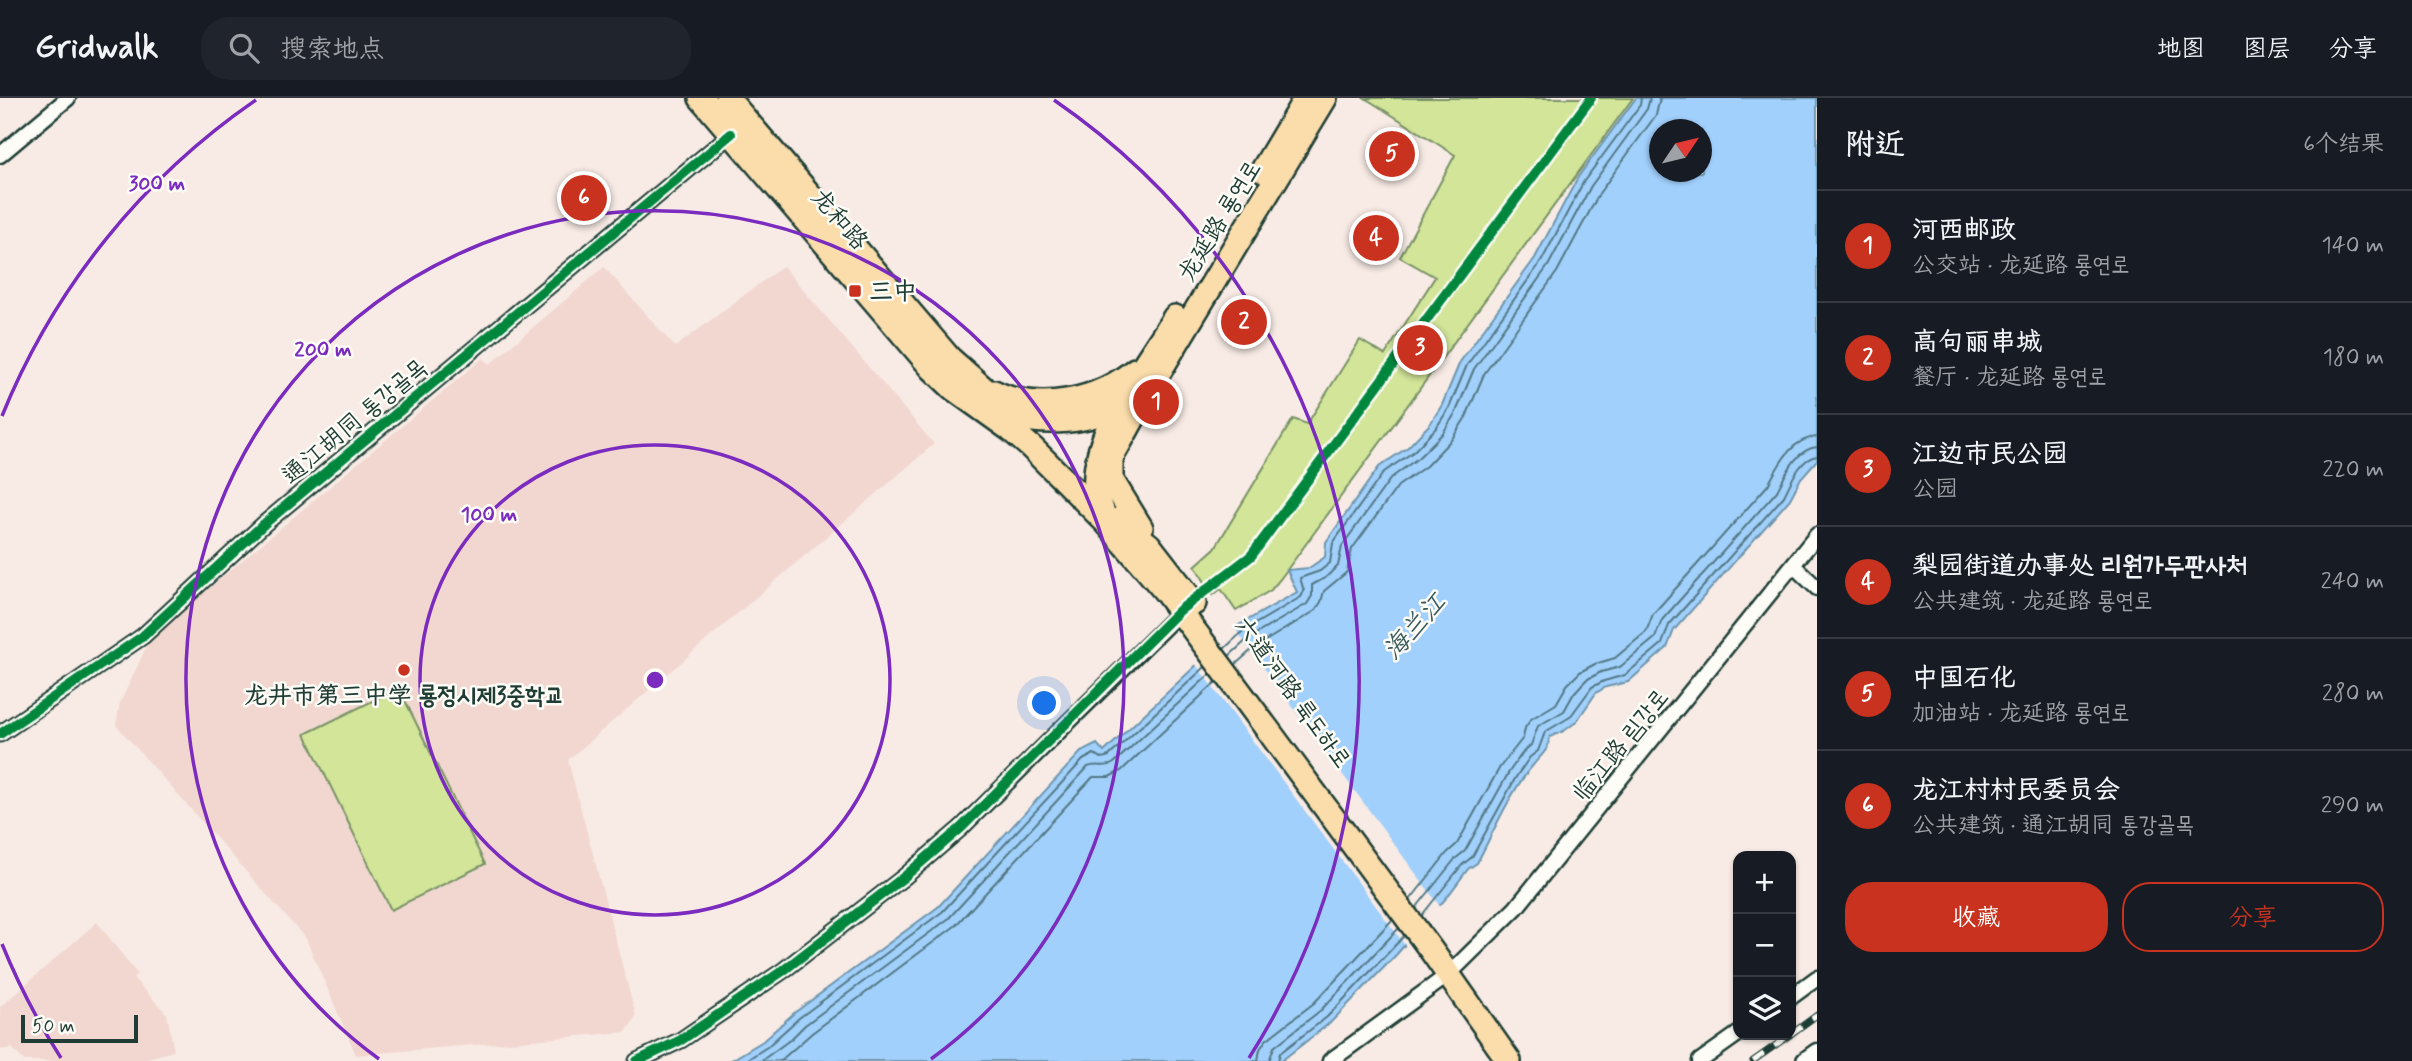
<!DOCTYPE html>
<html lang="zh">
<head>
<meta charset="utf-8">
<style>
	body { margin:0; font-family:Mynerve,"LXGW WenKai TC","Poor Story",sans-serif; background:#20242c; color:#f1f3f6 }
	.controls { position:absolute; right:21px; bottom:21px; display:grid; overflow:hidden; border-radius:14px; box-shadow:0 2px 5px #0004 }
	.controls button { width:63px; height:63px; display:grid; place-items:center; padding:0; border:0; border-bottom:2px solid #363941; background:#171b24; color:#f1f3f6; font:35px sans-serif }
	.compass { position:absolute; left:1649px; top:21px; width:63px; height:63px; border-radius:50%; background:#171b24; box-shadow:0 2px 5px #0004; rotate:55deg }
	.scale { position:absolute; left:21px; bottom:18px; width:117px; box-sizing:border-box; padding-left:7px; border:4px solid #1f3d34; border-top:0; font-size:19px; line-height:24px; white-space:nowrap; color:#1f3d34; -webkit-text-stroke:5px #fdfcf7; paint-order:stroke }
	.you { position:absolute; left:1045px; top:606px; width:24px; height:24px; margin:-18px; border:5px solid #fff; border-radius:50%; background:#1a73e8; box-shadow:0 0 0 10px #1a73e833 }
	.badge { display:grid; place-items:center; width:46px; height:46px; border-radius:50%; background:#c8321e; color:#fff; font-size:23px; font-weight:700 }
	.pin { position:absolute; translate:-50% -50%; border:4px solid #fff; box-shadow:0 2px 7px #0006 }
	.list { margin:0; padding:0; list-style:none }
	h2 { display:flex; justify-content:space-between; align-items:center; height:91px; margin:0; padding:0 28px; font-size:30px }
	h2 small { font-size:23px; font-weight:400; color:#9ea1a6 }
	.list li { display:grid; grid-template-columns:46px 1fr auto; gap:21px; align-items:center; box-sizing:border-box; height:112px; padding:0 28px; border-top:2px solid #363941 }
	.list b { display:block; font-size:26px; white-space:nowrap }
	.list p { margin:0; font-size:23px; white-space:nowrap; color:#9ea1a6 }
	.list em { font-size:23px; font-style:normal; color:#9ea1a6 }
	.actions { display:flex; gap:14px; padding:21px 28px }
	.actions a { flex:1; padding:16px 0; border:2px solid #c8321e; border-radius:28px; text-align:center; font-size:24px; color:#c8321e }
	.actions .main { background:#c8321e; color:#fff }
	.icon { flex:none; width:38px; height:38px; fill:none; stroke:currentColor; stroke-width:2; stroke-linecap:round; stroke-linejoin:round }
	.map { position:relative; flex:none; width:1817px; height:963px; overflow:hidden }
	header { display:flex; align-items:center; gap:42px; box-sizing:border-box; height:98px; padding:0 35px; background:#171b24; border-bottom:2px solid #363941 }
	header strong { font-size:33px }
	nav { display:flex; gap:38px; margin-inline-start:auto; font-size:24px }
	.search { width:490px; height:63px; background:#20242c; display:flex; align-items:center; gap:18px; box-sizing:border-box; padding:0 24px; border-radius:28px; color:#9ea1a6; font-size:26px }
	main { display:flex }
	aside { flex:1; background:#171b24 }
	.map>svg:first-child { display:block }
	.built { fill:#f1d7d0 }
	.green { fill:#d2e599; stroke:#789166; stroke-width:2 }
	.water { fill:#a1d0fc; stroke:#6d95ac; stroke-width:2; fill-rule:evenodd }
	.pier { fill:#f8ebe5 }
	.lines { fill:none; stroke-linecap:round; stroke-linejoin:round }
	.shore { stroke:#537884; stroke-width:2 }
	.minor-casing { stroke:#1f3d34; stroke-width:19 }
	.tertiary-casing { stroke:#1f3d34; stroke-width:23 }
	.trunk-casing { stroke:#1f3d34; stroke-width:28 }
	.minor { stroke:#fdfcf7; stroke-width:14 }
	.tertiary { stroke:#fdfcf7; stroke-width:18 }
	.trunk { stroke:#fbddab; stroke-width:23 }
	.rail-casing { stroke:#1f3d34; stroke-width:7 }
	.rail { stroke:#fdfcf7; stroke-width:4.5; stroke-dasharray:13; stroke-linecap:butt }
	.cycleway-casing { stroke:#fdfcf7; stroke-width:15 }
	.cycleway { stroke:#00873e; stroke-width:10 }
	.ring { fill:none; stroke:#7b2cbf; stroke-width:3.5 }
	.poi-dot { fill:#c8321e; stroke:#fdfcf7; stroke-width:2.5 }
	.labels { text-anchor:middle; stroke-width:5; stroke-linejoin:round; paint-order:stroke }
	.street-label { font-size:24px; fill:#1f3d34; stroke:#fdfcf7 }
	.poi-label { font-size:24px; font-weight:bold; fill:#1f3d34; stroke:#fdfcf7; text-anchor:start }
	.water-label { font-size:26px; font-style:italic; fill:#395a5c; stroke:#fdfcf7 }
	.centre { fill:#7b2cbf; stroke:#fdfcf7; stroke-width:3.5 }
	.ring-label { font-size:21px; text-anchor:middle; font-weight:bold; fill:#7b2cbf; stroke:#fdfcf7; stroke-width:5; stroke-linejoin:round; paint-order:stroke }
</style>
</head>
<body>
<header>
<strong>Gridwalk</strong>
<div class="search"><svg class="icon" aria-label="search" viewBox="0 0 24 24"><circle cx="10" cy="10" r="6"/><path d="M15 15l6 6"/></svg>搜索地点</div>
<nav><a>地图</a><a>图层</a><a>分享</a></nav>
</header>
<main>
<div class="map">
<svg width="1817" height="963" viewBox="0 0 1817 963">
	<rect width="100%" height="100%" fill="#f8ebe5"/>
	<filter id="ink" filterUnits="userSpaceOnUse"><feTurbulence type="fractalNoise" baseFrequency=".0143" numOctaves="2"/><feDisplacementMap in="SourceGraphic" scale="14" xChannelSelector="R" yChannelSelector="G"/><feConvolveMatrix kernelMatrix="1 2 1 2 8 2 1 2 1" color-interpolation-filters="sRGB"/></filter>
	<g filter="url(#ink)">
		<path class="built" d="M 783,168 L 934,346 L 568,662 L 636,919 L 626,934 L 356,957 L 306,841 L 116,627 L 120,605 L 151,539 L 483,260 L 490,266 L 604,169 L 675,249 Z
			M 97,824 L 137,876 L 133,880 L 167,916 L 174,953 L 147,960 L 148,963 L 24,963 L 12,950 L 0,952 L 0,909 Z"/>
		<path class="green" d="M 1365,0 L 1633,0 L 1281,480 L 1271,492 L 1236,513 L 1221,491 L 1213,497 L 1195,468 L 1215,450 L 1293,321 L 1307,326 L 1360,242 L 1385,257 L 1435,179 L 1400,159 L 1455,57 Z
			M 399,590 L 485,766 L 391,812 L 305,636 Z"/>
		<path class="water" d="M 1636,0 L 1817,0 L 1817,362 L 1801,380 L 1790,401 L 1674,532 L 1667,550 L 1628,584 L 1606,589 L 1596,595 L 1576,624 L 1564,633 L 1550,639 C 1549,652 1542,656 1534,666 C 1511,692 1494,733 1477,765 L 1468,771 L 1447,799 L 1396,857 L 1331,924 L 1281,963 L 730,963 L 763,943 L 794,915 L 938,809 L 1081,654 L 1097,646 L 1104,654 L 1239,527 L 1297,494 L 1287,472 L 1309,470 L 1325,459 L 1326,444 L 1379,369 L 1408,349 L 1430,326 L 1442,307 L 1460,264 L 1535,160 L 1578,79 ZM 1660,32 L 1702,32 L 1702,74 L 1660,74 Z"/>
		<path class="pier" d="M 1233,528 L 1442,811 L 1407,850 L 1194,564 Z"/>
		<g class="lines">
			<path class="shore" d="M 1224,551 L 1243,533 L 1301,499 L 1304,493 L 1300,480 L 1320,473 L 1330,465 L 1333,445 L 1384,374 L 1413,354 L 1436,330 L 1449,310 L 1467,267 L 1541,164 L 1584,83 L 1640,7 L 1641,0
				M 1229,558 L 1249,540 L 1307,506 L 1312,498 L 1312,487 L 1325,480 L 1338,468 L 1342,448 L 1391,380 L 1418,360 L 1443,335 L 1456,314 L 1474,271 L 1548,168 L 1591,88 L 1647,11 L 1650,0
				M 1236,566 L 1255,549 L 1315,513 L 1321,504 L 1324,493 L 1347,474 L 1352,451 L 1398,388 L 1426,368 L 1452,341 L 1466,319 L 1484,276 L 1557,174 L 1600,94 L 1656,17 L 1660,0
				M 1410,802 L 1447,755 L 1457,746 L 1500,669 L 1523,640 L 1525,630 L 1531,621 L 1556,606 L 1567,587 L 1580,574 L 1595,566 L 1615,560 L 1646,534 L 1653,516 L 1768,387 C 1779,367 1791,340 1817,339
				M 1416,810 L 1455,761 L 1465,753 L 1509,674 L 1523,654 L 1531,647 L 1538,628 L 1564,613 L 1574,595 L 1586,582 L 1601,574 L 1620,569 L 1655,540 L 1662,522 L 1777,393 C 1786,376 1796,351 1817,349
				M 1422,817 L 1462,767 L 1472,759 L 1516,679 L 1530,659 L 1538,653 L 1545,634 L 1570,619 L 1592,589 L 1604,583 L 1625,577 L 1662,546 L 1669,527 L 1784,398 C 1791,384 1800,360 1817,358
				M 745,963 L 767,949 L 799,920 L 942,814 L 1083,662 L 1094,656 L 1102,660 L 1109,658 L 1205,569
				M 761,963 L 791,941 L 805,927 L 948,821 L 1088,669 C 1097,665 1105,671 1114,665 L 1210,576
				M 780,963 L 812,935 L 955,828 L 1093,679 L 1109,679 L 1121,673 L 1216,584
				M 1258,963 L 1260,951 L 1266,942 L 1314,905 L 1392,822
				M 1269,963 L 1274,949 L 1321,912 L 1399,830
				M 1278,963 L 1280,955 L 1327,919 L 1404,838"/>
			<defs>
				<path id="minor" d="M 0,57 L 68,0
					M 1793,467 L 1817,490
					M 0,636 L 143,538 L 264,426 L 731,36
					M 1791,899 L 1817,880
					M 637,963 L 681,942 L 784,872 L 904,779 L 961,730 L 1186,508
					M 1330,963 L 1448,877 L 1516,810 L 1817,437
					M 1700,963 L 1738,936"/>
				<path id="tertiary" d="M 1806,963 L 1817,955"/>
				<path id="trunk" d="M 701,0 L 932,270 L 954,291 L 1010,331 L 1032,350 L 1106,424 L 1165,493 L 1431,852 L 1509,963
					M 727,0 L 949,260 L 1018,321
					M 1263,72 L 1306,0
					M 994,294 C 1039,316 1098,303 1135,272
					M 1005,317 C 1043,327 1091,326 1124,303
					M 1105,421 C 1102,411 1097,401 1096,390 C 1091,333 1147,266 1175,219
					M 1120,421 L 1132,434 L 1149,447 L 1194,505
					M 1141,430 L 1111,381 L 1111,360 L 1159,274 L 1325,0"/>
			</defs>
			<use href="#minor" class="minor-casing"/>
			<use href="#tertiary" class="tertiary-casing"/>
			<use href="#trunk" class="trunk-casing"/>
			<use href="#minor" class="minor"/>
			<use href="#tertiary" class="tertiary"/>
			<use href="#trunk" class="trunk"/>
			<defs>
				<path id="rail" d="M 1791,936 L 1817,917
					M 1753,963 L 1790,937"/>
			</defs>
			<use href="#rail" class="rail-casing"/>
			<use href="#rail" class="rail"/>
			<defs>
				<path id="cycleway" d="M 0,636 L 143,538 L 264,426 L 731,36
					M 637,963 L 681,942 L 784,872 L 904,779 L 961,730 L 1180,512 L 1251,458 L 1591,0"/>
			</defs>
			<use href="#cycleway" class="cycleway-casing"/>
			<use href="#cycleway" class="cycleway"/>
		</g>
	</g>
	<g class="ring">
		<circle cx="655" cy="582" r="235"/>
		<path d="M379 961A469 469 0 1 1 931 961"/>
		<path d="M61 960A704 704 0 0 1 2 846M2 318A704 704 0 0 1 256 2M1054 2A704 704 0 0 1 1249 960"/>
	</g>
	<g class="poi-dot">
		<rect x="848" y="186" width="14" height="14" rx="3.5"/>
		<circle cx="404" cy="572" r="7"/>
	</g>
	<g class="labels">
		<g class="street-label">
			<text transform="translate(840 121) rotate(49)" y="8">龙和路</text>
			<text transform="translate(1219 123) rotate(-59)" y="8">龙延路 룡연로</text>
			<text transform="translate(354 323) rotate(-40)" y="8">通江胡同 통강골목</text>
			<text transform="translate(1293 594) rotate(54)" y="8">六道河路 륙도하로</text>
			<text transform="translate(1620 647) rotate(-51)" y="8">临江路 림강로</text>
		</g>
		<g class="poi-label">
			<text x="869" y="201">三中</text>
			<text x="404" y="605" text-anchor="middle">龙井市第三中学 룡정시제3중학교</text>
		</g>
		<g class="water-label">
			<text transform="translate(1414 528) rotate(-48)" y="9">海兰江</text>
		</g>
	</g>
	<circle cx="655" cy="582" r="10" class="centre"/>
	<g class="ring-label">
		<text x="157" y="92">300 m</text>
		<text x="323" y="258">200 m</text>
		<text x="489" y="423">100 m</text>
	</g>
</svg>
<div class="controls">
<button>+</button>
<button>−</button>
<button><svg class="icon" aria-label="layers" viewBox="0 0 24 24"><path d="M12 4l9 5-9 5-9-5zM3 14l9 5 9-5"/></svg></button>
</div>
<svg class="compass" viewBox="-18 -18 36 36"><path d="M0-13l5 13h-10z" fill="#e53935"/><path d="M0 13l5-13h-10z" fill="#9ea1a6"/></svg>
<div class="scale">50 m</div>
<div class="you"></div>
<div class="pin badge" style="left:1156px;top:304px">1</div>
<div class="pin badge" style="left:1244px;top:224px">2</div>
<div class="pin badge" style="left:1420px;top:250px">3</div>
<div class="pin badge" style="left:1376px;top:140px">4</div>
<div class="pin badge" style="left:1392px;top:56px">5</div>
<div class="pin badge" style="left:584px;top:100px">6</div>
</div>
<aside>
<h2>附近<small>6个结果</small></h2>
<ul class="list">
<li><span class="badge">1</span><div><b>河西邮政</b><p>公交站 · 龙延路 룡연로</p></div><em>140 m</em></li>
<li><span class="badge">2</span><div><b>高句丽串城</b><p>餐厅 · 龙延路 룡연로</p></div><em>180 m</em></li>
<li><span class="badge">3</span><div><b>江边市民公园</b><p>公园</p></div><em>220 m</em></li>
<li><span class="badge">4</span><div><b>梨园街道办事处 리원가두판사처</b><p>公共建筑 · 龙延路 룡연로</p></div><em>240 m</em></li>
<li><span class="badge">5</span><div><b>中国石化</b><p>加油站 · 龙延路 룡연로</p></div><em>280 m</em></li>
<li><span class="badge">6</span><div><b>龙江村村民委员会</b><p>公共建筑 · 通江胡同 통강골목</p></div><em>290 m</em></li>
</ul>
<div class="actions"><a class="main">收藏</a><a>分享</a></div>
</aside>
</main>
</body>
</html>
